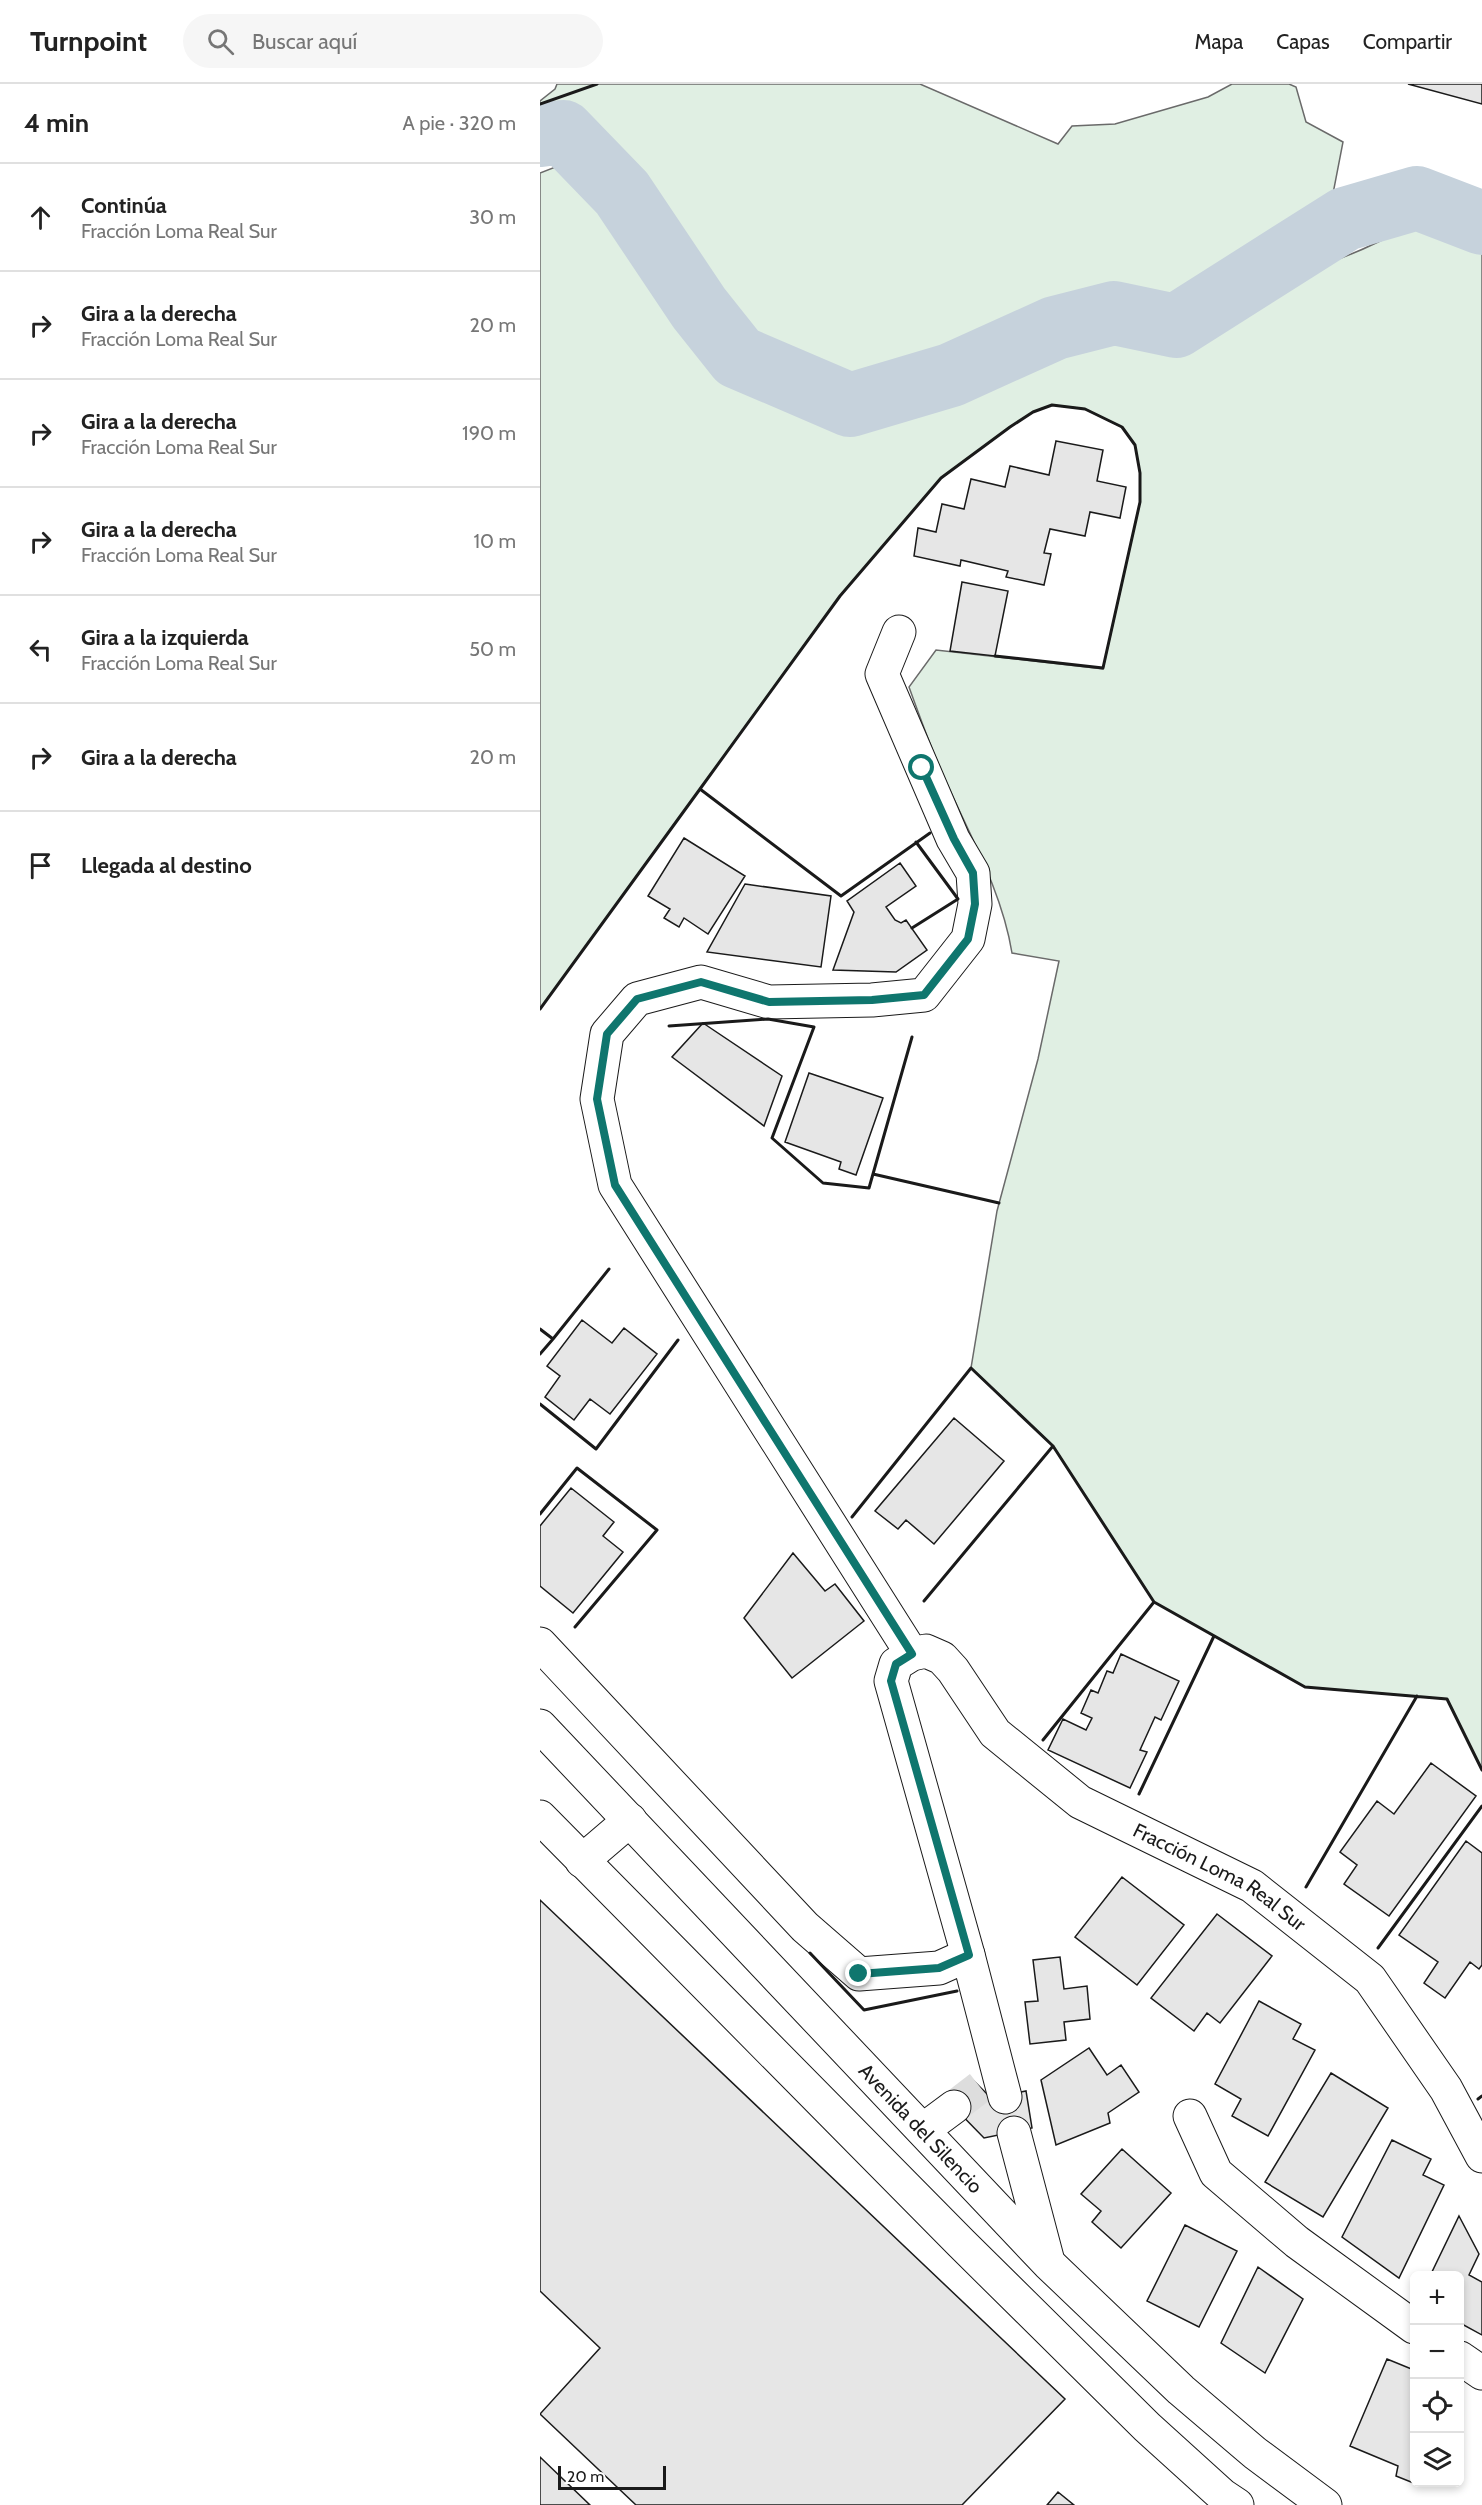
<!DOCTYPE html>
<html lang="es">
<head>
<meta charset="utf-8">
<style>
	body { margin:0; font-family:Cabin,sans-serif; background:#f6f6f6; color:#222 }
	.controls { position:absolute; right:18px; bottom:18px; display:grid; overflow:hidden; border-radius:9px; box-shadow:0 3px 9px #0003 }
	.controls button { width:54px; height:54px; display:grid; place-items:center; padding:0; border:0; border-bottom:2px solid #e0e0e0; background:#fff; color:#222; font:30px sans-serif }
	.scale { position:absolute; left:18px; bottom:15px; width:108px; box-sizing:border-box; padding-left:6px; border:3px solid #1a1a1a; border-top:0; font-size:16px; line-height:21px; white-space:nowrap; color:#1a1a1a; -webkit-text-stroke:4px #fff; paint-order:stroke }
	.stop { position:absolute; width:18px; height:18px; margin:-14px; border:4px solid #0f766e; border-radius:50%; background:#fff }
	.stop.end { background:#0f766e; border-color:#fff; box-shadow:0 2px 6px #0008 }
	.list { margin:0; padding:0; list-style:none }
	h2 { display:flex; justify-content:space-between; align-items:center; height:78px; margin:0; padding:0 24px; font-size:26px }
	h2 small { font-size:20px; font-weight:400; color:#767676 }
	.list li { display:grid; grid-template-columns:39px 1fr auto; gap:18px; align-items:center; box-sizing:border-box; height:108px; padding:0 24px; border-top:2px solid #e0e0e0 }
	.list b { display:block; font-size:22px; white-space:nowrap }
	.list p { margin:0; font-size:20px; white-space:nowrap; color:#767676 }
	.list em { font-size:20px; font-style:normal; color:#767676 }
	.icon { flex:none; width:33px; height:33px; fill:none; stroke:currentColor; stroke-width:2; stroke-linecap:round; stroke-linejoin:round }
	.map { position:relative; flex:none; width:942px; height:2421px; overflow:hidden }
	header { display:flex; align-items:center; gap:36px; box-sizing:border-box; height:84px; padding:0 30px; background:#fff; border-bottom:2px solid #e0e0e0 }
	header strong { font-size:28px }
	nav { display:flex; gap:33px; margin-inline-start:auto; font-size:21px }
	.search { width:420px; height:54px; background:#f6f6f6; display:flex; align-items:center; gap:15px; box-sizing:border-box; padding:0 21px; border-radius:33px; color:#767676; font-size:22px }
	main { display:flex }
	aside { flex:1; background:#fff }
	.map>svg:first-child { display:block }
	.green { fill:#e0efe3; stroke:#6a6a6a; stroke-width:1.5 }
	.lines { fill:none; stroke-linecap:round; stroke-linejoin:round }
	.river { stroke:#c6d2dc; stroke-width:64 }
	.building { fill:#e6e6e6; stroke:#1a1a1a; stroke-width:1.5 }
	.minor-tunnel { stroke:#ddd; stroke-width:33; stroke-dasharray:33 16; stroke-linecap:butt }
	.minor-casing { stroke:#1a1a1a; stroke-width:35 }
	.minor { stroke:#fff; stroke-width:33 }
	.wall { stroke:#1a1a1a; stroke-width:3 }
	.route { stroke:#0f766e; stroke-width:8 }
	.labels { text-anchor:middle; stroke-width:4.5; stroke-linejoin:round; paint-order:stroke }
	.street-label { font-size:20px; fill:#1a1a1a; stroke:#fff }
</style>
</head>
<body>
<header>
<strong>Turnpoint</strong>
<div class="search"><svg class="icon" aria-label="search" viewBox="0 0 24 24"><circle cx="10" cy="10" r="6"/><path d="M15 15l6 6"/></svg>Buscar aquí</div>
<nav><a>Mapa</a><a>Capas</a><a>Compartir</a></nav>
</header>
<main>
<aside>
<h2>4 min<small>A pie · 320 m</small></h2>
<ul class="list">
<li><svg class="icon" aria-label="ahead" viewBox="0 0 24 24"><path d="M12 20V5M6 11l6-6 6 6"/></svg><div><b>Continúa</b><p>Fracción Loma Real Sur</p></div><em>30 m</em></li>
<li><svg class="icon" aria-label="right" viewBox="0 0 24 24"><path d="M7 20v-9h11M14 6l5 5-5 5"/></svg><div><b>Gira a la derecha</b><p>Fracción Loma Real Sur</p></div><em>20 m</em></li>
<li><svg class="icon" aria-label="right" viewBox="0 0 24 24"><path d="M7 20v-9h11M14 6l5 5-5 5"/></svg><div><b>Gira a la derecha</b><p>Fracción Loma Real Sur</p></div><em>190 m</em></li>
<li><svg class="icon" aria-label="right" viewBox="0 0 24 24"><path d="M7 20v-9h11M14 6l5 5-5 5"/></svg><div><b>Gira a la derecha</b><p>Fracción Loma Real Sur</p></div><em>10 m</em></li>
<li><svg class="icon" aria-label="left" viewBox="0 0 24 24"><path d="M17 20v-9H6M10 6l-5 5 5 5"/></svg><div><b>Gira a la izquierda</b><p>Fracción Loma Real Sur</p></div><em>50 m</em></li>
<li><svg class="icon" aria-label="right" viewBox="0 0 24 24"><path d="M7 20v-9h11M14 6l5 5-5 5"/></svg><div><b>Gira a la derecha</b></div><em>20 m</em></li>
<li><svg class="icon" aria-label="arrive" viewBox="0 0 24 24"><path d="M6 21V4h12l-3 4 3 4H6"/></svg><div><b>Llegada al destino</b></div></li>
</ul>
</aside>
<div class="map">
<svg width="942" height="2421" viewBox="0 0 942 2421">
	<rect width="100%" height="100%" fill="#fff"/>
	<path class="green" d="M 17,0 L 380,0 L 518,60 L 532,42 L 575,40 L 668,13 L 692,0 L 749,0 L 756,3 L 766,38 L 803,58 L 779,182 C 809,172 837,160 864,144 C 892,128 908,108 942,109 L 942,1686 L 907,1615 L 765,1603 L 614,1518 L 513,1362 L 431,1284 L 457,1127 L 498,975 L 519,877 L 472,869 C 461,801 423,740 397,677 C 387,653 378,628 369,603 L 396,566 L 563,585 L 600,418 L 600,389 L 595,361 L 582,343 L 545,325 L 512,321 L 493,328 L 470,343 L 401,394 L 300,512 L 0,925 L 0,89 L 31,77 L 0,33 L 0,17 L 15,5 Z"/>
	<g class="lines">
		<path class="river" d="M 0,51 L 23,48 L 82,109 L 159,224 L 198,273 L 310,321 L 411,291 L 515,244 L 574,229 L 636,242 L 805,135 L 877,114 L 942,139"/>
	</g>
	<path class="building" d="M 868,0 L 942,0 L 942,20 Z
		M 516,357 L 563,366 L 557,397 L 586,403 L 580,434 L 550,428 L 545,452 L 510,445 L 504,469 L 511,470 L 504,501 L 466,493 L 468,487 L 421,476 L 420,482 L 374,472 L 378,444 L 396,448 L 402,420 L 424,425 L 431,395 L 465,403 L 470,382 L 509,391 Z
		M 422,498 L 468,507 L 455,572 L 410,567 Z
		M 144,754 L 205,792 L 168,850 L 144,834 L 139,843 L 124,834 L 130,825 L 108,812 Z
		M 360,779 L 376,802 L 346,823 L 355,836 L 361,839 L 366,836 L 387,866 L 356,888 L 293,886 L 314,828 L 307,817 Z
		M 205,800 L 291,812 L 281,883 L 167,868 Z
		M 163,939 L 242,992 L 224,1042 L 132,973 Z
		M 269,989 L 343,1014 L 316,1091 L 299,1085 L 301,1078 L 245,1058 Z
		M 42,1236 L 72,1259 L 84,1244 L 117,1270 L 70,1330 L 50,1315 L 34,1336 L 5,1313 L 20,1292 L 7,1282 Z
		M 414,1334 L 464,1377 L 394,1460 L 366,1436 L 358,1445 L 335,1427 Z
		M 31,1404 L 74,1438 L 63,1452 L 83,1468 L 33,1529 L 0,1502 L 0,1442 Z
		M 253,1469 L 285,1507 L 295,1500 L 324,1537 L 252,1594 L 204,1534 Z
		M 581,1570 L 639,1597 L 621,1636 L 615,1633 L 600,1666 L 607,1668 L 590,1704 L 508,1666 L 523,1635 L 546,1646 L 552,1634 L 541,1629 L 551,1606 L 558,1609 L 567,1587 L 573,1589 Z
		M 891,1679 L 936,1712 L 849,1832 L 804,1800 L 817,1781 L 800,1768 L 837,1717 L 854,1730 Z
		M 926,1757 L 942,1769 L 942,1881 L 939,1885 L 930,1878 L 905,1914 L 884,1899 L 898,1878 L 859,1851 Z
		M 582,1793 L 644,1841 L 597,1901 L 535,1853 Z
		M 0,1816 L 525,2315 L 422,2421 L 96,2421 L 0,2330 L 60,2264 L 0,2207 Z
		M 677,1830 L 732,1872 L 680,1939 L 667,1929 L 654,1947 L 611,1914 Z
		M 520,1873 L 524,1905 L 547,1902 L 550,1935 L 524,1938 L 526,1956 L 490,1960 L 485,1918 L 498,1917 L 493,1876 Z
		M 719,1917 L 761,1940 L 753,1955 L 775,1966 L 728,2052 L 692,2032 L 701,2015 L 675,2000 Z
		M 549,1964 L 567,1991 L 581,1981 L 599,2008 L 568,2029 L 570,2039 L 516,2061 L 501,1996 Z
		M 791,1989 L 848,2024 L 783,2133 L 725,2098 Z
		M 430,1993 L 451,2014 L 486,2007 L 492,2044 L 444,2054 L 406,2015 Z
		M 852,2056 L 891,2075 L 883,2091 L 904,2101 L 859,2194 L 802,2153 Z
		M 582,2065 L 631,2109 L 581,2164 L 552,2138 L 561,2127 L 541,2110 Z
		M 919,2132 L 939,2170 L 929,2191 L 942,2198 L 942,2251 L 920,2239 L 920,2192 L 890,2192 Z
		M 645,2141 L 697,2167 L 659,2243 L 607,2217 Z
		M 718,2183 L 763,2215 L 725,2289 L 681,2259 Z
		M 847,2275 L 874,2286 L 874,2398 L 882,2398 L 881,2402 L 856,2392 L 858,2382 L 810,2362 Z
		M 0,2373 L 50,2421 L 0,2421 Z
		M 518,2408 L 534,2421 L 507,2421 Z"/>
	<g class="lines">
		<path class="minor-tunnel" d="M 414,2023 L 440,2003"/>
		<defs>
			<g id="minor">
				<path d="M 359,548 L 342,590 L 413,755 L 433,789 L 435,820 L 428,855 L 384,911 L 332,916 L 229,918 L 161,898 L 97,915 L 67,950 L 57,1015 L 75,1101 L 372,1570"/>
				<path d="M 0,1560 L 265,1843 L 319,1890 L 399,1884 L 428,1871"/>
				<path id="s1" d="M 0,1642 L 508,2179 L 641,2306 L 715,2369 L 785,2421"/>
				<path d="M 0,1733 L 421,2159 L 607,2343 L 682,2411 L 697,2421"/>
				<path d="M 42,1777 L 90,1736"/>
				<path id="s2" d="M 465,2013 L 428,1871 L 351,1597 L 356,1580 L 372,1570 L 386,1567 L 402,1574 L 413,1586 L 455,1649 L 540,1718 L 712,1802 L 830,1895 L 906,2005 L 942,2072"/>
				<path d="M 650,2032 L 676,2089 L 757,2158 L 874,2243"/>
				<path d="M 383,2046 L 414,2023"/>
				<path d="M 474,2049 L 507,2174"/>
				<path d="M 920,2274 L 942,2289"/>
			</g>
		</defs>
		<use href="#minor" class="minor-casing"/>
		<use href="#minor" class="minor"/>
		<path class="wall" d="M 0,20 L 57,0
			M 160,705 L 300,512 L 401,394 L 470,343 L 493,328 L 512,321 L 545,325 L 582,343 L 595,361 L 600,389 L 600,418 L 563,584 L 455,572
			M 372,844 L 418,815 L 376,758
			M 0,925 L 160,705 L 301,812 L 390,749
			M 129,942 L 228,935 L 274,943 L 232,1054 L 283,1099 L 329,1104 L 372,953
			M 333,1090 L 459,1119
			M 0,1245 L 13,1255 L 0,1270
			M 13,1255 L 69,1185
			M 0,1320 L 56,1365 L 138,1256
			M 0,1430 L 37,1384 L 117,1446 L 35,1543
			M 312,1433 L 431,1284 L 513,1362 L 614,1518 L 765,1603 L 907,1615 L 942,1686
			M 384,1517 L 513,1362
			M 503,1656 L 614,1518
			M 599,1710 L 674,1552
			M 766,1803 L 877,1612
			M 838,1864 L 942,1722
			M 270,1869 L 324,1926 L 417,1907
			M 938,2015 L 942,2012"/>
	</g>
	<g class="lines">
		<path class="route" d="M 319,1890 L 399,1884 L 429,1871 L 351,1597 L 356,1580 L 372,1570 L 75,1101 L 57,1015 L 67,950 L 97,915 L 161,898 L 229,918 L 332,916 L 384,911 L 428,855 L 435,820 L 433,789 L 414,755 L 382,684"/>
	</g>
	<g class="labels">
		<g class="street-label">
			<text dy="7" stroke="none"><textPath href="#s2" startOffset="860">Fracción Loma Real Sur</textPath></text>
			<text dy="7" stroke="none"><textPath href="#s1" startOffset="554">Avenida del Silencio</textPath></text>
		</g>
	</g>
</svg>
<div class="controls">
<button>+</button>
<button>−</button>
<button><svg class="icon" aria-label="locate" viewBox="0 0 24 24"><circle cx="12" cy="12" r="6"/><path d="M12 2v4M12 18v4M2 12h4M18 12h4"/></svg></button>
<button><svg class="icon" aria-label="layers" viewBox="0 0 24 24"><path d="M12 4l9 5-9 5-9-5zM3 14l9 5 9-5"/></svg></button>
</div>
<div class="scale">20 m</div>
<div class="stop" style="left:382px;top:684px"></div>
<div class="stop end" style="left:319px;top:1890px"></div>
</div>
</main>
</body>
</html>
